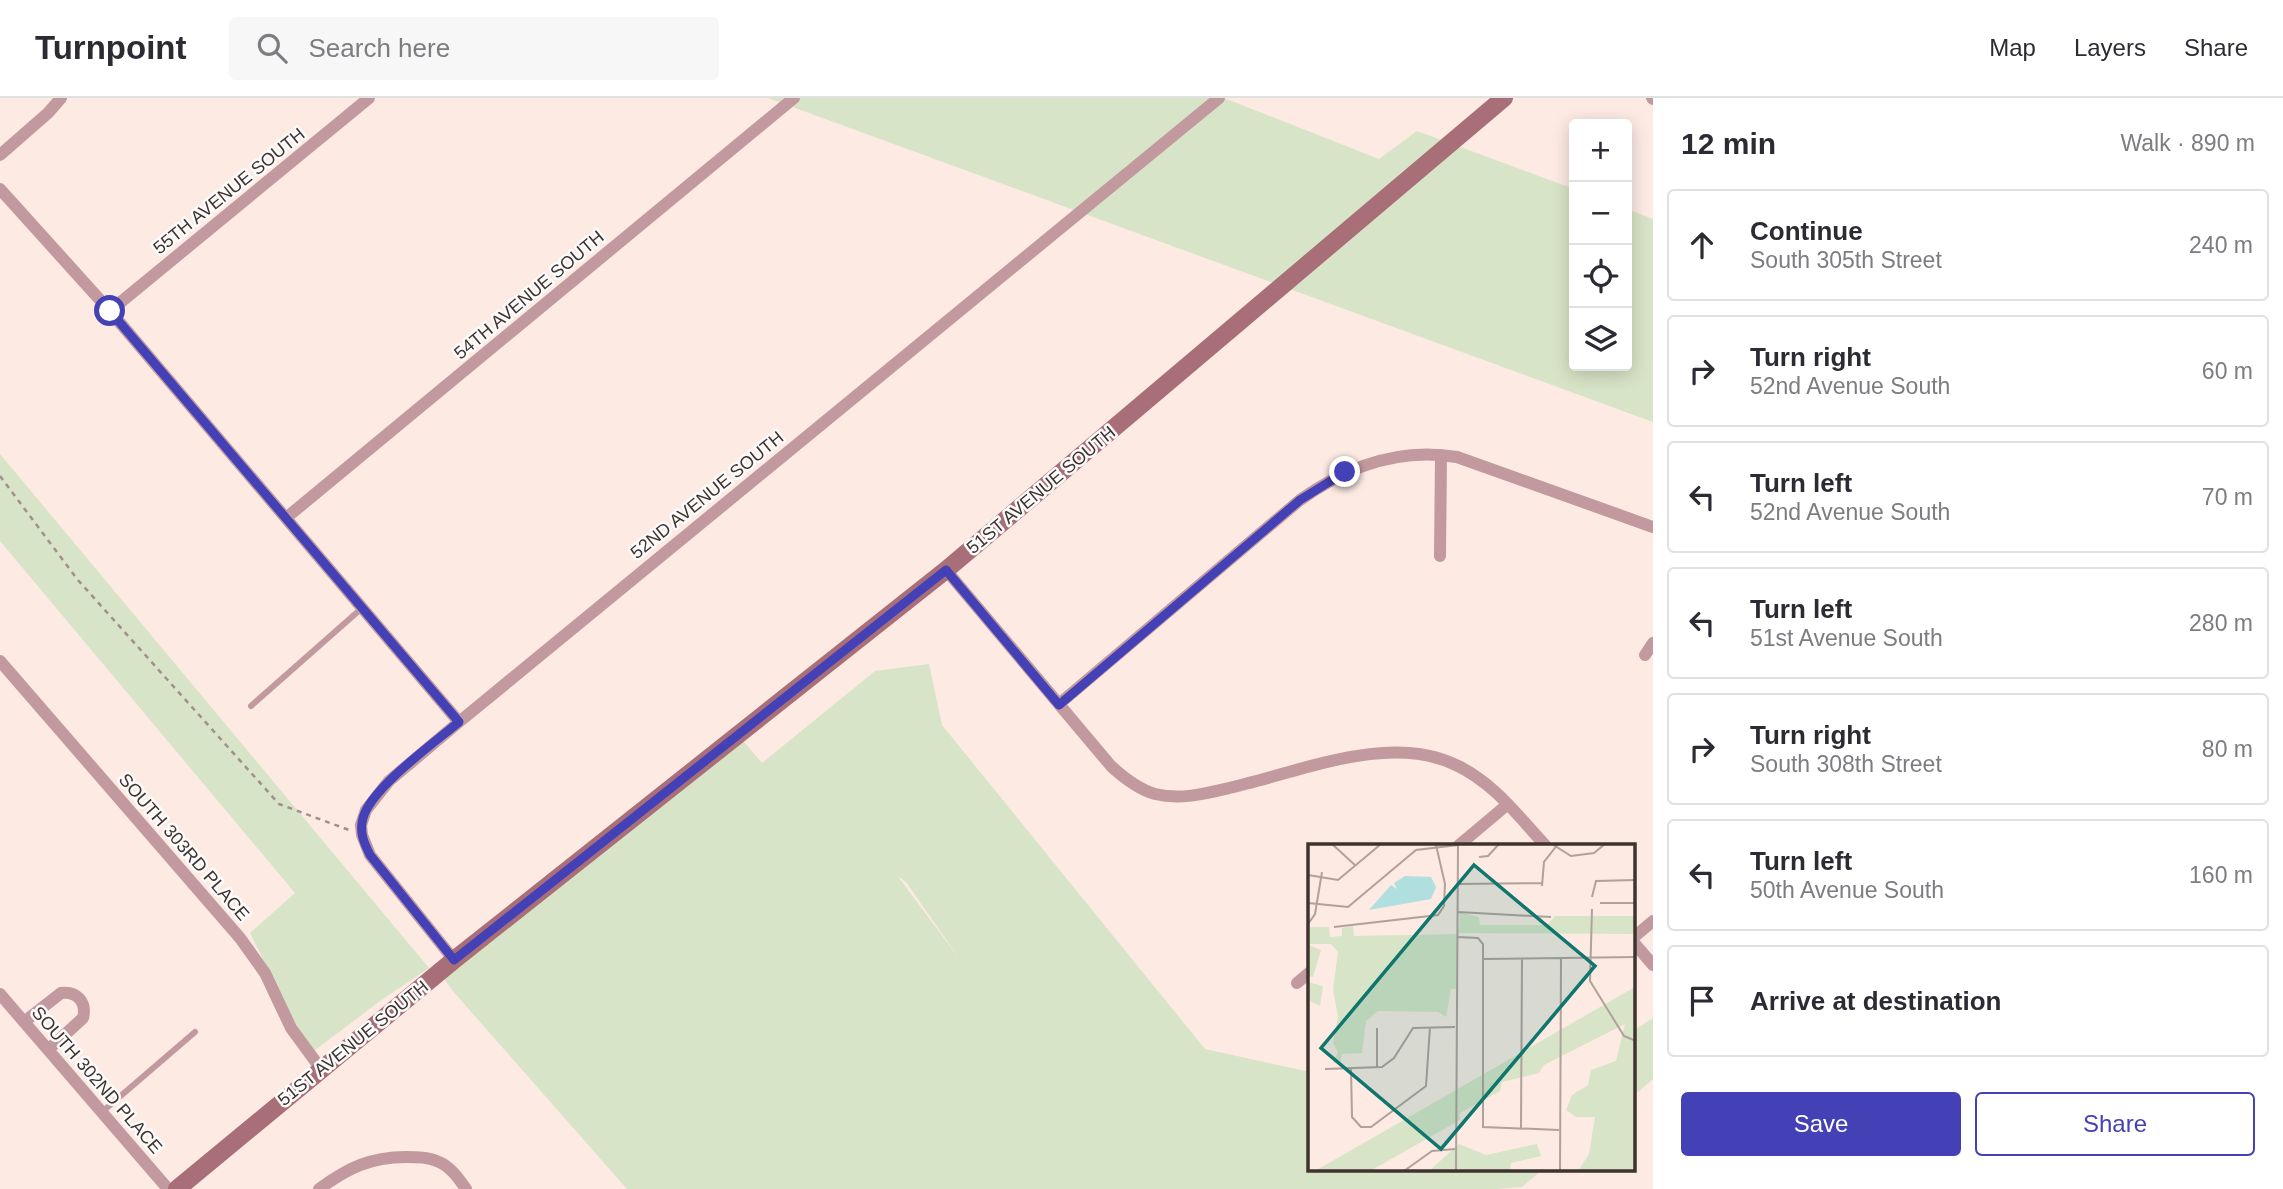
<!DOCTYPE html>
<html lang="en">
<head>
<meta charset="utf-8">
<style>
	body { margin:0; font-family:Arial,sans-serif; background:#f7f7f7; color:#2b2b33 }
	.controls { position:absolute; right:21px; top:21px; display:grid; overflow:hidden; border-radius:7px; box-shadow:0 4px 18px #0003 }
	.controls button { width:63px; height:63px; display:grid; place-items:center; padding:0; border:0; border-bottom:2px solid #e1e1e2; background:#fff; color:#2b2b33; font:35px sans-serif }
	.stop { position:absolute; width:21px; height:21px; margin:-16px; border:5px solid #4441b7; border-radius:50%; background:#fff }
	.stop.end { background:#4441b7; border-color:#fff; box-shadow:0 2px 7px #0008 }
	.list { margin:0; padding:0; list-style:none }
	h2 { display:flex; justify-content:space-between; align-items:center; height:91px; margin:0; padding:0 28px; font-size:30px }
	h2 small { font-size:23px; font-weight:400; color:#7c7c81 }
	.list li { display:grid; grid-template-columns:46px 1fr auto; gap:21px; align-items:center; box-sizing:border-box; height:112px; margin:0 14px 14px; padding:0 14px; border:2px solid #e1e1e2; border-radius:7px }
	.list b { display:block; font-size:26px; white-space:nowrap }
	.list p { margin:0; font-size:23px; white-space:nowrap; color:#7c7c81 }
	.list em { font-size:23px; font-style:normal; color:#7c7c81 }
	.actions { display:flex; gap:14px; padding:21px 28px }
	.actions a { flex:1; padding:16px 0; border:2px solid #4441b7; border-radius:7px; text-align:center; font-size:24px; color:#4441b7 }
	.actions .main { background:#4441b7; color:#fff }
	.icon { flex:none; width:38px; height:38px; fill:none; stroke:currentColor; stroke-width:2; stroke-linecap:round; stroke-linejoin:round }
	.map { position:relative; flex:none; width:1653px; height:1091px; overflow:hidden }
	header { display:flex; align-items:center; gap:42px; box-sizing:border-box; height:98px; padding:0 35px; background:#fff; border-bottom:2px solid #e1e1e2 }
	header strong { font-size:33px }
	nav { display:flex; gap:38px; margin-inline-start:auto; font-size:24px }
	.search { width:490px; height:63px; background:#f7f7f7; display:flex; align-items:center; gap:18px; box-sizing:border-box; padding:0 24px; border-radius:7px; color:#7c7c81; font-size:26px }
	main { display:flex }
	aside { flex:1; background:#fff }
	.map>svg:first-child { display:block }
	.green { fill:#d8e4c7; fill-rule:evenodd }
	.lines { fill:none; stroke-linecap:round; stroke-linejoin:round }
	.path { stroke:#9f908b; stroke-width:2.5; stroke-dasharray:5 5; stroke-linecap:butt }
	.lane { stroke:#c1999f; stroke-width:6 }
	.street { stroke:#c1999f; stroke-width:12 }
	.secondary { stroke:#a86f78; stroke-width:18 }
	.route { stroke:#4441b7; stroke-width:9 }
	.labels { text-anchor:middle; stroke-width:5; stroke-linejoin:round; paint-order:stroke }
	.street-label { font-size:18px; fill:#3f332f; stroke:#fbfbfb }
	.inset-road { fill:none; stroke:#b0a19b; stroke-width:2 }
	.view { fill:#0f766e; fill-opacity:0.15; stroke:#0f766e; stroke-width:3.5 }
	.inset-edge { fill:none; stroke:#3f332f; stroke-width:3.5 }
</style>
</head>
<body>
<header>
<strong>Turnpoint</strong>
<div class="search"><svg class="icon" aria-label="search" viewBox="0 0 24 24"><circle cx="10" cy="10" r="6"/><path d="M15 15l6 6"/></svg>Search here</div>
<nav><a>Map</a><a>Layers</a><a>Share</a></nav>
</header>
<main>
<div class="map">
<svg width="1653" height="1091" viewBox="0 0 1653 1091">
	<rect width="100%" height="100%" fill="#fceae3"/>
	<path class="green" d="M 768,0 L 1224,0 L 1379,61 L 1417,33 L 1574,91 L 1574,268 L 1627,268 L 1627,111 L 1653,121 L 1653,324 Z
		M 0,356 L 429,870 L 380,903 L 310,956 L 250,835 L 295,795 L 0,443 Z
		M 929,566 L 942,627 L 1205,951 L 1310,974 L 1310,1072 L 1542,1072 L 1522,1089 L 1496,1091 L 627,1091 L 451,891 L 440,874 L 738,637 L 762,665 L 875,573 ZM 899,779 L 906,784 L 959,860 L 899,780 Z
		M 1653,920 L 1653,981 L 1638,994 L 1634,993 L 1634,932 Z"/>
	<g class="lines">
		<path class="path" d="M 0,378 L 77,481 L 279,706 L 349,732"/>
		<path class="lane" d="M 251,608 L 362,510
			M 102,1014 L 195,934"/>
		<path class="street" d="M 1652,0 L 1653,1
			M 0,57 L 48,15 L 61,0
			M 0,91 L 110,213 L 459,624
			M 110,213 L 369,0
			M 286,420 L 794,0
			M 1440,458 L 1441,357
			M 946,472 L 1111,668 C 1124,680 1138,691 1155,696 C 1180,702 1204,696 1229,690 C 1298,675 1387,634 1456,667 C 1493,684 1518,718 1546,748
			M 1645,557 L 1653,545
			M 0,563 L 240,840 L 265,875 L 291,930 L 321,971
			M 1059,606 L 1300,402 C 1346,369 1399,349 1457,359 L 1653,429
			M 1458,748 L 1508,706
			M 1634,839 L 1653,823
			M 1634,845 L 1653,867
			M 454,862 L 370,757 L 362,737 L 361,727 L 366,712 L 389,683 L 459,624 L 1219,0
			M 1297,885 L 1310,874
			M 0,896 L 168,1091
			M 24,924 L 61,895 C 77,893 87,904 83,920 L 48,952
			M 319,1091 C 348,1070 370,1059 406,1059 C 417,1059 429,1059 439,1064 C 451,1069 459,1081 466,1091"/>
		<path class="secondary" d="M 177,1091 L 454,862 L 946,472 L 1504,0"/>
	</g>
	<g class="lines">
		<path class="route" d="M 110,213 L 459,624 C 434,645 371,690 363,720 C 359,734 364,745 370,757 L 454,862 L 946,472 L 1059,607 L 1300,402 L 1345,374"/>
	</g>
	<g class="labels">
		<g class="street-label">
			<text transform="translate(229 93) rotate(-39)" y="6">55TH AVENUE SOUTH</text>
			<text transform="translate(529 197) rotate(-40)" y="6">54TH AVENUE SOUTH</text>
			<text transform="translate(1041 392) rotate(-40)" y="6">51ST AVENUE SOUTH</text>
			<text transform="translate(707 397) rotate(-39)" y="6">52ND AVENUE SOUTH</text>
			<text transform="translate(184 749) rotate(49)" y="6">SOUTH 303RD PLACE</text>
			<text transform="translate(353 945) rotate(-39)" y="6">51ST AVENUE SOUTH</text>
			<text transform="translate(97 982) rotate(49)" y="6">SOUTH 302ND PLACE</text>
		</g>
	</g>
	<g transform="translate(1308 746)">
		<rect width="327" height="327" fill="#fceae3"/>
		<path d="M 152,68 L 171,73 L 172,81 L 239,81 L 247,72 L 327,72 L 327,90 L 151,89 ZM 45,82 L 46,92 L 149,90 L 148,145 L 143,145 L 138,173 L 130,168 L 70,167 L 58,177 L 54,209 L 34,210 L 32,220 L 25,219 L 30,208 L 25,199 L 30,173 L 25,145 L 30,108 L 23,100 L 0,100 L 0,83 L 21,83 L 22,93 L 34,92 L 34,84 ZM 0,101 L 13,106 L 5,133 L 0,132 ZM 0,138 L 15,142 L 12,162 L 0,156 ZM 327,143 L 327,327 L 270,327 L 281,310 L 287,273 L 268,273 L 258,266 L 264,251 L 280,241 L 283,226 L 308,217 L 317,180 L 236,221 L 231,229 L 194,238 L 192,247 L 152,269 L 152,276 L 62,327 L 7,327 ZM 151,300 L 178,311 L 229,300 L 233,312 L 203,319 L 202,327 L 121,327 Z" fill="#d8e4c7"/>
		<path d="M 97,32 L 123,33 L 128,43 L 123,55 L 61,66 L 83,41 L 89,45 L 86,39 Z" fill="#b1dfdf"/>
		<path class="inset-road" d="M 24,0 L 48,22M 244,0 L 263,12 L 286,9 L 297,0M 171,13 L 180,12 L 191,0M 0,31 L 30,36 L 73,0M 150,40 L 234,39M 234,42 L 236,18 L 250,0M 284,53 L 288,37 L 328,36M 0,59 L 40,63 L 108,6 L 150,1M 292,59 L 328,59M 284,65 L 282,137 L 316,192 L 328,197M 150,68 L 243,73M 0,80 L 7,70 L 14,28M 26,83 L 130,71 L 136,62 L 137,40 L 128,1M 149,93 L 170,94 L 175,100 L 175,283 L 251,286M 175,115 L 328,113M 69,184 L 69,224M 17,225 L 74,223 L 86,214 L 105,184 L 147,183M 43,225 L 44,273 L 53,283 L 63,283 L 118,242 L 122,183M 213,284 L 214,115M 96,327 L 124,307 L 147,305M 148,327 L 150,0M 252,327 L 253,115"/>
		<path class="view" d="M 166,21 L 287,122 L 133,305 L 13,204 Z"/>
		<rect width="327" height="327" class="inset-edge"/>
	</g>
</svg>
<div class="controls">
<button>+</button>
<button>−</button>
<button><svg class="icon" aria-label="locate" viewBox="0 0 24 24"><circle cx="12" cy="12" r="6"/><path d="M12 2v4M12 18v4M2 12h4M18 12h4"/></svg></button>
<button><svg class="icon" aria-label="layers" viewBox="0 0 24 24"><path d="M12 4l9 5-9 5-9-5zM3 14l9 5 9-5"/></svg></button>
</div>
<div class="stop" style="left:110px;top:213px"></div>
<div class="stop end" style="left:1345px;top:374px"></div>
</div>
<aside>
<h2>12 min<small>Walk · 890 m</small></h2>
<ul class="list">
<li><svg class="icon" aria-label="ahead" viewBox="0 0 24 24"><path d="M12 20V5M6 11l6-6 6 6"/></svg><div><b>Continue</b><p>South 305th Street</p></div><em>240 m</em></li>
<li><svg class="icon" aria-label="right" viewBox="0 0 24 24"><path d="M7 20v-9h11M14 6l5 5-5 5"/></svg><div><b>Turn right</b><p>52nd Avenue South</p></div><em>60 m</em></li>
<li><svg class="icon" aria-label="left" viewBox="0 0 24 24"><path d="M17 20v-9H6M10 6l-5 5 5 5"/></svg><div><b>Turn left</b><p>52nd Avenue South</p></div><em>70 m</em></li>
<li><svg class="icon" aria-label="left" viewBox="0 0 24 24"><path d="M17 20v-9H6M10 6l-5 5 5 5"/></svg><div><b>Turn left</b><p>51st Avenue South</p></div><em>280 m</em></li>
<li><svg class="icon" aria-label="right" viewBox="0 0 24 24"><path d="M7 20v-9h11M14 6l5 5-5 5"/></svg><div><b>Turn right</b><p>South 308th Street</p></div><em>80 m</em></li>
<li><svg class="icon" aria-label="left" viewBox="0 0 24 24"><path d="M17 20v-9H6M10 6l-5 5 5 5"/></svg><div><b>Turn left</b><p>50th Avenue South</p></div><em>160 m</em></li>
<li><svg class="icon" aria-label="arrive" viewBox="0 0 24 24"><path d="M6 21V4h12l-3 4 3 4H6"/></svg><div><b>Arrive at destination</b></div></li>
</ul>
<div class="actions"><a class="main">Save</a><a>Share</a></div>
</aside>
</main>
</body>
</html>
